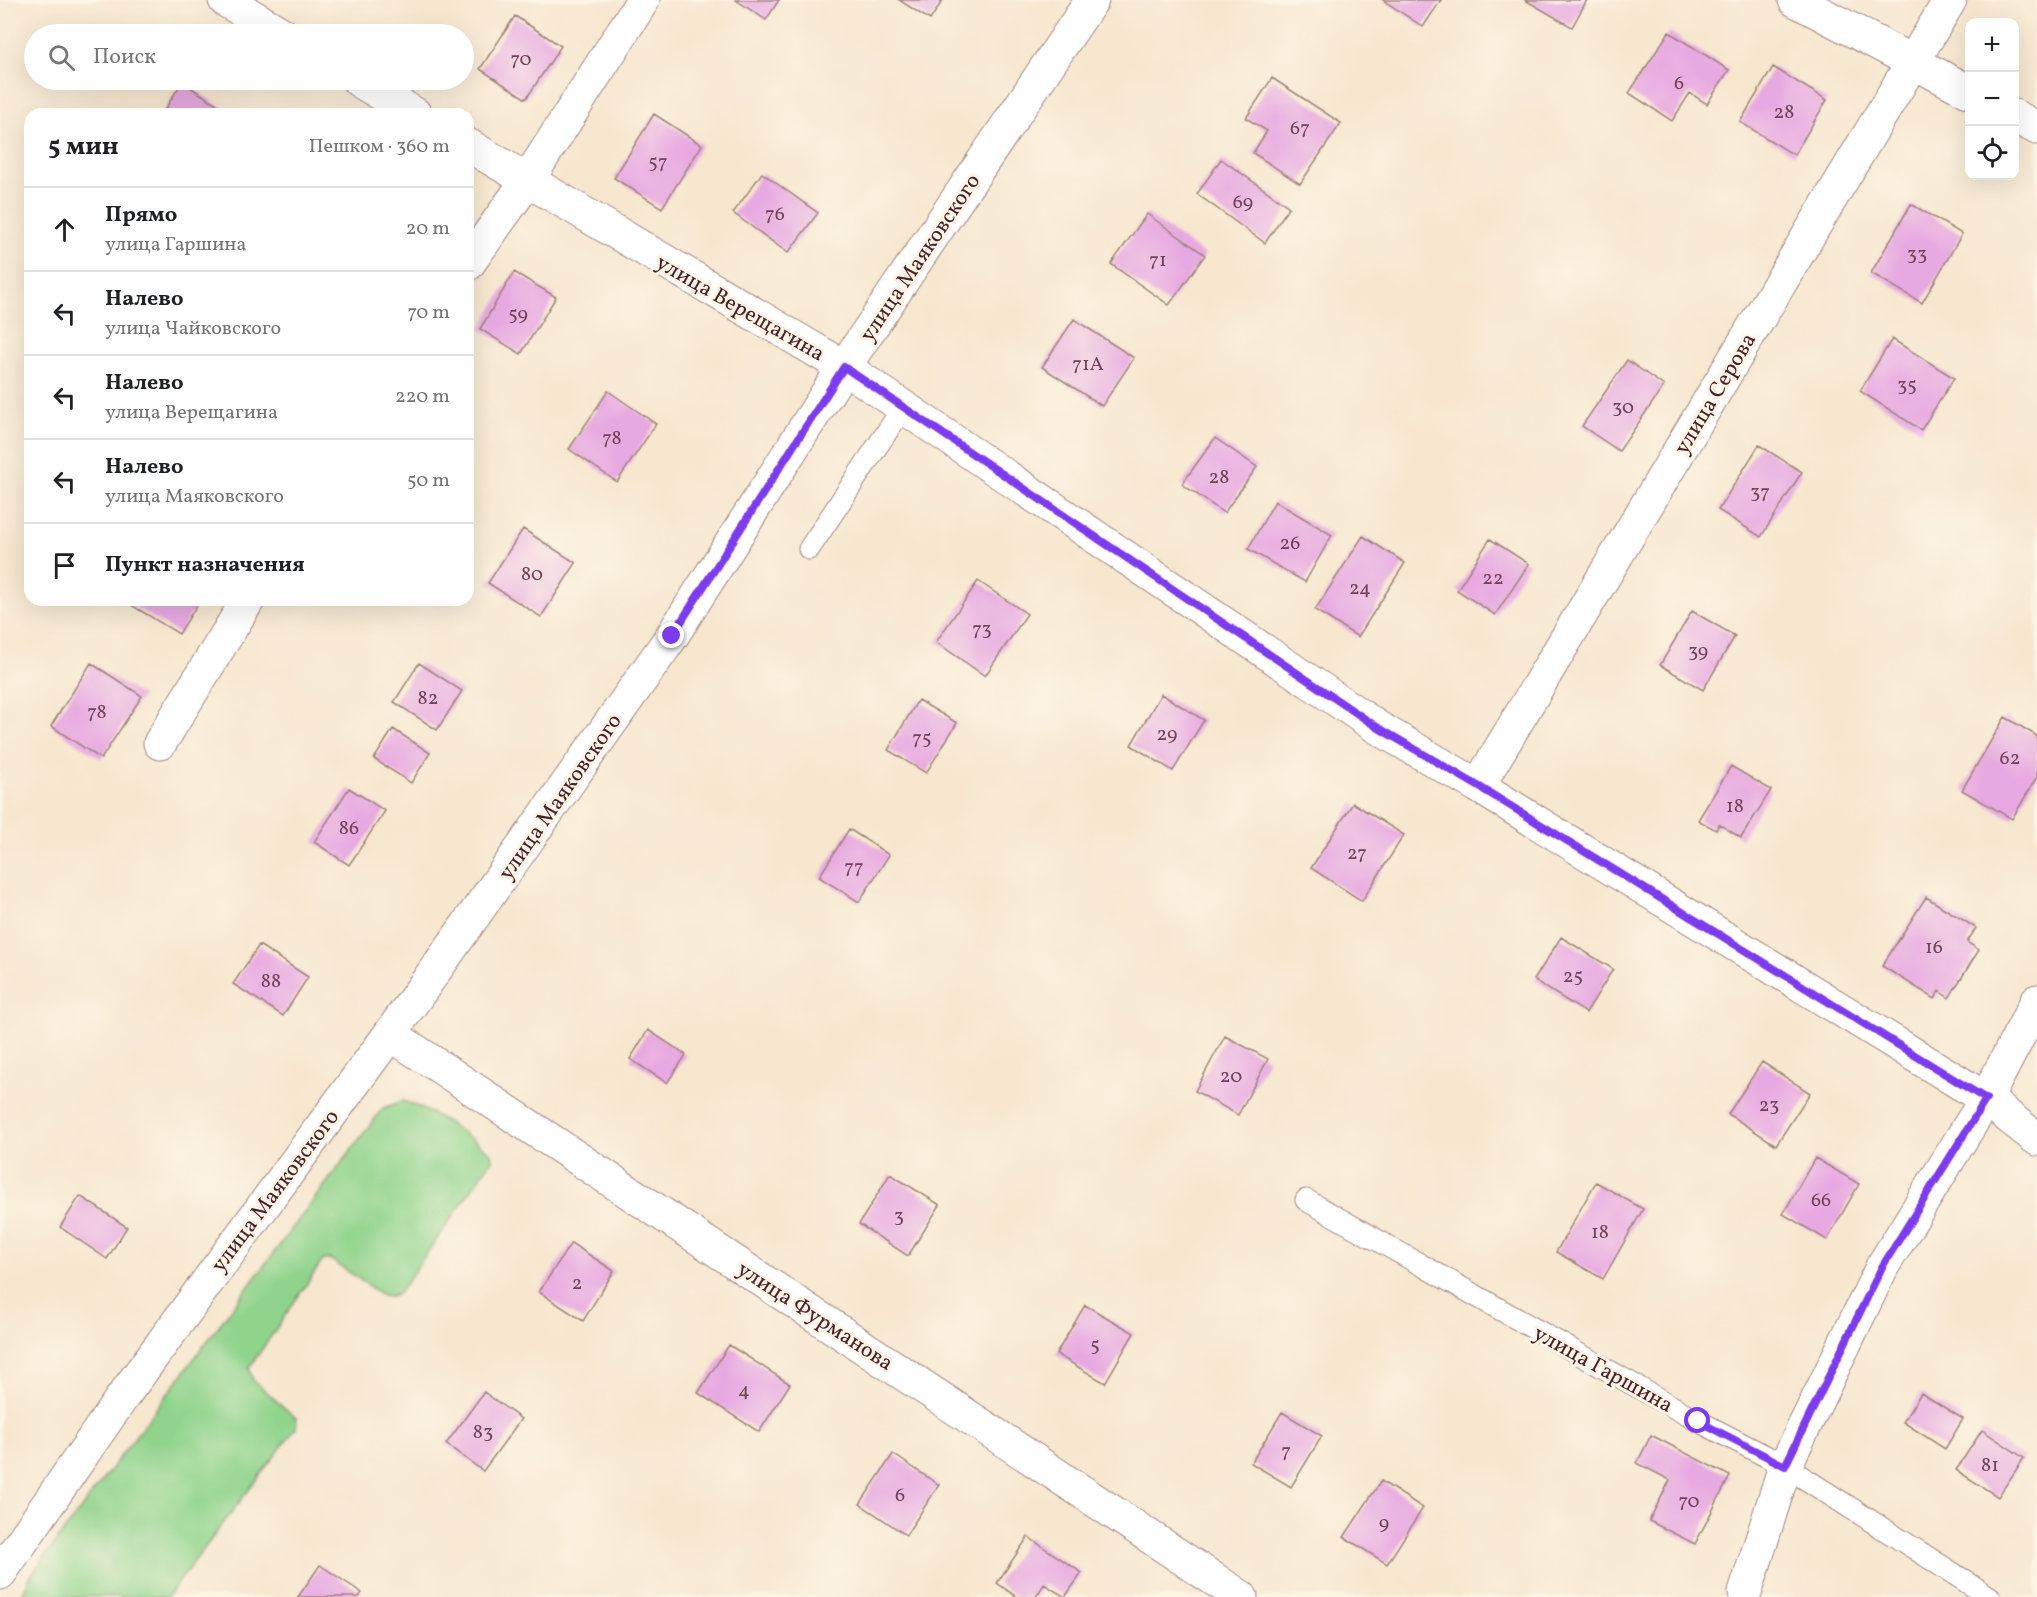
<!DOCTYPE html>
<html lang="ru">
<head>
<meta charset="utf-8">
<style>
	body { margin:0; font-family:Vollkorn,serif; background:#f6f6f6; color:#202124 }
	.controls { position:absolute; right:18px; top:18px; display:grid; overflow:hidden; border-radius:12px; box-shadow:0 6px 24px #0002 }
	.controls button { width:54px; height:54px; display:grid; place-items:center; padding:0; border:0; border-bottom:2px solid #e0e0e0; background:#fff; color:#202124; font:30px sans-serif }
	.stop { position:absolute; width:18px; height:18px; margin:-14px; border:4px solid #7c3aed; border-radius:50%; background:#fff }
	.stop.end { background:#7c3aed; border-color:#fff; box-shadow:0 2px 6px #0008 }
	.list { margin:0; padding:0; list-style:none }
	h2 { display:flex; justify-content:space-between; align-items:center; height:78px; margin:0; padding:0 24px; font-size:26px }
	h2 small { font-size:20px; font-weight:400; color:#757577 }
	.list li { display:grid; grid-template-columns:39px 1fr auto; gap:18px; align-items:center; box-sizing:border-box; height:84px; padding:0 24px; border-top:2px solid #e0e0e0 }
	.list b { display:block; font-size:22px; white-space:nowrap }
	.list p { margin:0; font-size:20px; white-space:nowrap; color:#757577 }
	.list em { font-size:20px; font-style:normal; color:#757577 }
	.icon { flex:none; width:33px; height:33px; fill:none; stroke:currentColor; stroke-width:2; stroke-linecap:round; stroke-linejoin:round }
	.map { position:relative; flex:none; width:2037px; height:1597px; overflow:hidden }
	.search { position:absolute; background:#fff; box-shadow:0 6px 24px #0002; left:24px; top:24px; width:450px; height:66px; display:flex; align-items:center; gap:15px; box-sizing:border-box; padding:0 21px; border-radius:33px; color:#757577; font-size:22px }
	.panel { position:absolute; background:#fff; box-shadow:0 6px 24px #0002; left:24px; top:108px; width:450px; height:498px; border-radius:18px }
	.map>svg:first-child { display:block }
	.green { fill:#90d48c; stroke:#6d7a5c; stroke-width:1.5 }
	.building { fill:#e7a9e1 }
	.lines { fill:none; stroke-linecap:round; stroke-linejoin:round }
	.lane-casing { stroke:#a0837d; stroke-width:23 }
	.street-casing { stroke:#a0837d; stroke-width:35 }
	.lane { stroke:#fff; stroke-width:21 }
	.street { stroke:#fff; stroke-width:33 }
	.route { stroke:#7c3aed; stroke-width:8 }
	.labels { text-anchor:middle; stroke-width:6; stroke-linejoin:round; paint-order:stroke }
	.number-label { font-size:20px; fill:#714258 }
	.street-label { font-size:22px; fill:#4a1f2b; stroke:#fcf5e5 }
</style>
</head>
<body>
<div class="map">
<svg width="2037" height="1597" viewBox="0 0 2037 1597">
	<rect width="100%" height="100%" fill="#fcf5e5"/>
	<filter id="ink" filterUnits="userSpaceOnUse"><feTurbulence type="fractalNoise" baseFrequency=".0167" numOctaves="2"/><feDisplacementMap in="SourceGraphic" scale="12" xChannelSelector="R" yChannelSelector="G"/><feConvolveMatrix kernelMatrix="1 2 1 2 8 2 1 2 1" color-interpolation-filters="sRGB"/></filter>
	<filter id="wash" filterUnits="userSpaceOnUse"><feTurbulence type="fractalNoise" baseFrequency=".008" numOctaves="4" result="noise"/><feDisplacementMap in="SourceGraphic" scale="24" xChannelSelector="R" yChannelSelector="G"/><feGaussianBlur stdDeviation="1.35" result="paint"/><feColorMatrix in="noise" values="0 0 0 0 0 0 0 0 0 0 0 0 0 0 0 0 0 1.4 0 .05"/><feComposite in="paint" operator="in"/></filter>
	<g filter="url(#wash)">
		<rect width="100%" height="100%" fill="#f7e7cf"/>
		<path class="green" d="M 403,1101 C 436,1112 463,1133 491,1153 L 492,1160 L 399,1293 L 391,1296 L 382,1295 L 330,1259 L 323,1260 L 249,1368 L 253,1380 L 296,1418 L 296,1428 L 167,1597 L 21,1597 L 31,1575 L 383,1108 Z"/>
		<g id="blocks">
			<path class="building" d="M 736,0 L 779,0 L 766,20 Z
				M 899,0 L 943,0 L 930,20 Z
				M 1383,0 L 1441,0 L 1423,27 Z
				M 1525,0 L 1587,0 L 1572,27 Z
				M 515,16 L 561,46 L 526,99 L 480,69 Z
				M 1669,32 L 1729,70 L 1707,104 L 1690,93 L 1672,121 L 1629,93 Z
				M 1773,67 L 1827,100 L 1794,155 L 1740,122 Z
				M 1272,78 L 1341,123 L 1300,184 L 1253,153 L 1267,131 L 1246,118 Z
				M 182,82 L 226,110 L 223,114 L 162,114 Z
				M 654,114 L 702,145 L 662,208 L 614,178 Z
				M 1221,159 L 1289,207 L 1265,243 L 1197,194 Z
				M 762,173 L 818,213 L 788,253 L 733,213 Z
				M 1911,204 L 1962,234 L 1922,303 L 1871,273 Z
				M 1147,214 L 1205,255 L 1169,305 L 1111,264 Z
				M 514,272 L 556,297 L 521,354 L 480,329 Z
				M 1074,319 L 1134,358 L 1102,406 L 1042,367 Z
				M 1892,339 L 1954,378 L 1921,430 L 1860,391 Z
				M 1627,360 L 1664,386 L 1619,451 L 1582,426 Z
				M 608,391 L 656,424 L 617,482 L 569,449 Z
				M 1215,438 L 1257,467 L 1224,513 L 1182,484 Z
				M 1759,445 L 1802,472 L 1761,537 L 1718,510 Z
				M 1275,501 L 1332,535 L 1305,582 L 1248,549 Z
				M 523,529 L 576,563 L 541,617 L 488,583 Z
				M 1363,536 L 1405,563 L 1358,637 L 1315,610 Z
				M 1490,539 L 1529,564 L 1495,615 L 1457,590 Z
				M 978,581 L 1027,614 L 985,676 L 936,642 Z
				M 123,600 L 200,600 L 179,634 Z
				M 1692,611 L 1735,636 L 1703,690 L 1660,665 Z
				M 91,663 L 142,696 L 101,759 L 51,726 Z
				M 419,663 L 462,691 L 437,730 L 394,702 Z
				M 1161,694 L 1204,720 L 1173,771 L 1131,745 Z
				M 918,700 L 957,723 L 926,773 L 888,750 Z
				M 2005,717 L 2037,736 L 2037,777 L 2012,819 L 1962,790 Z
				M 393,729 L 430,753 L 411,783 L 374,759 Z
				M 1731,766 L 1771,790 L 1741,838 L 1719,824 L 1716,830 L 1698,820 Z
				M 349,788 L 385,811 L 349,865 L 314,842 Z
				M 1353,803 L 1404,835 L 1362,901 L 1311,868 Z
				M 849,829 L 889,855 L 859,902 L 819,877 Z
				M 1926,897 L 1976,928 L 1967,942 L 1979,950 L 1949,998 L 1939,991 L 1935,999 L 1882,966 Z
				M 1561,937 L 1613,969 L 1586,1013 L 1534,980 Z
				M 259,945 L 308,977 L 283,1016 L 233,984 Z
				M 648,1030 L 686,1055 L 667,1083 L 630,1059 Z
				M 1225,1036 L 1268,1059 L 1238,1115 L 1195,1091 Z
				M 1762,1062 L 1810,1093 L 1776,1145 L 1728,1114 Z
				M 1815,1158 L 1859,1184 L 1827,1240 L 1783,1214 Z
				M 890,1174 L 940,1205 L 908,1256 L 859,1224 Z
				M 1596,1182 L 1643,1209 L 1603,1279 L 1556,1252 Z
				M 80,1196 L 127,1227 L 107,1259 L 60,1227 Z
				M 571,1243 L 614,1271 L 583,1321 L 539,1292 Z
				M 1085,1305 L 1134,1333 L 1105,1383 L 1056,1354 Z
				M 729,1345 L 790,1384 L 759,1432 L 698,1393 Z
				M 484,1392 L 521,1419 L 483,1471 L 446,1444 Z
				M 1921,1393 L 1963,1419 L 1945,1449 L 1903,1422 Z
				M 1282,1412 L 1322,1436 L 1291,1487 L 1251,1463 Z
				M 1982,1430 L 2024,1458 L 1998,1497 L 1956,1470 Z
				M 1651,1435 L 1730,1476 L 1695,1544 L 1649,1521 L 1670,1480 L 1637,1463 Z
				M 893,1454 L 939,1485 L 906,1535 L 860,1504 Z
				M 1381,1481 L 1423,1508 L 1387,1564 L 1344,1537 Z
				M 1028,1537 L 1082,1573 L 1065,1597 L 1044,1584 L 1036,1597 L 1017,1597 L 997,1583 Z
				M 320,1565 L 362,1593 L 359,1597 L 298,1597 Z"/>
		</g>
	</g>
	<g filter="url(#ink)">
		<use href="#blocks" fill-opacity="0" stroke="#a0837d" stroke-width="1.5"/>
		<g class="lines">
			<defs>
				<path id="lane" d="M 809,549 L 904,406
					M 1306,1200 L 1698,1421 L 1785,1466 L 1990,1597"/>
				<path id="street" d="M 225,0 L 282,34
					M 1795,0 L 1970,92
					M 358,80 L 415,114
					M 2014,116 L 2037,128
					M 468,145 L 844,367 L 1377,727 L 1478,786 L 1986,1099 L 2037,1139
					M 468,264 L 527,181 L 643,0
					M 160,743 L 248,600
					M 1478,786 L 1950,0
					M 390,1034 L 1241,1597
					M 0,1573 L 121,1399 L 390,1034 L 672,636 L 844,367 L 1092,0
					M 1745,1593 L 1785,1466 L 1882,1267 L 1986,1099 L 2037,1001"/>
			</defs>
			<use href="#lane" class="lane-casing"/>
			<use href="#street" class="street-casing"/>
			<use href="#lane" class="lane"/>
			<use href="#street" class="street"/>
		</g>
	</g>
	<g class="lines" filter="url(#ink)">
		<path class="route" d="M 672,636 L 844,367 L 1377,727 L 1478,786 L 1986,1099 L 1882,1267 L 1785,1466 L 1698,1421"/>
	</g>
	<g class="labels">
		<g class="number-label">
			<text x="521" y="65">70</text>
			<text x="1679" y="89">6</text>
			<text x="1784" y="118">28</text>
			<text x="1300" y="134">67</text>
			<text x="658" y="168">57</text>
			<text x="1243" y="208">69</text>
			<text x="775" y="220">76</text>
			<text x="1917" y="260">33</text>
			<text x="1158" y="266">71</text>
			<text x="518" y="320">59</text>
			<text x="1088" y="370">71А</text>
			<text x="1907" y="391">35</text>
			<text x="1623" y="413">30</text>
			<text x="612" y="444">78</text>
			<text x="1219" y="483">28</text>
			<text x="1760" y="498">37</text>
			<text x="1290" y="549">26</text>
			<text x="532" y="580">80</text>
			<text x="1493" y="584">22</text>
			<text x="1360" y="594">24</text>
			<text x="982" y="635">73</text>
			<text x="1698" y="657">39</text>
			<text x="428" y="704">82</text>
			<text x="97" y="718">78</text>
			<text x="1167" y="740">29</text>
			<text x="922" y="744">75</text>
			<text x="2010" y="764">62</text>
			<text x="1735" y="812">18</text>
			<text x="349" y="834">86</text>
			<text x="1357" y="859">27</text>
			<text x="854" y="873">77</text>
			<text x="1934" y="953">16</text>
			<text x="1573" y="982">25</text>
			<text x="271" y="987">88</text>
			<text x="1231" y="1082">20</text>
			<text x="1769" y="1111">23</text>
			<text x="1821" y="1206">66</text>
			<text x="899" y="1222">3</text>
			<text x="1600" y="1238">18</text>
			<text x="577" y="1289">2</text>
			<text x="1095" y="1351">5</text>
			<text x="744" y="1396">4</text>
			<text x="483" y="1438">83</text>
			<text x="1286" y="1457">7</text>
			<text x="1990" y="1471">81</text>
			<text x="900" y="1501">6</text>
			<text x="1689" y="1507">70</text>
			<text x="1384" y="1529">9</text>
		</g>
		<g class="street-label">
			<text transform="translate(919 257) rotate(-56)" y="8">улица Маяковского</text>
			<text transform="translate(741 307) rotate(30)" y="8">улица Верещагина</text>
			<text transform="translate(1714 393) rotate(-59)" y="8">улица Серова</text>
			<text transform="translate(559 796) rotate(-55)" y="8">улица Маяковского</text>
			<text transform="translate(274 1190) rotate(-53)" y="8">улица Маяковского</text>
			<text transform="translate(816 1315) rotate(33)" y="8">улица Фурманова</text>
			<text transform="translate(1604 1368) rotate(29)" y="8">улица Гаршина</text>
		</g>
	</g>
</svg>
<div class="controls">
<button>+</button>
<button>−</button>
<button><svg class="icon" aria-label="locate" viewBox="0 0 24 24"><circle cx="12" cy="12" r="6"/><path d="M12 2v4M12 18v4M2 12h4M18 12h4"/></svg></button>
</div>
<div class="stop" style="left:1698px;top:1421px"></div>
<div class="stop end" style="left:672px;top:636px"></div>
<div class="search"><svg class="icon" aria-label="search" viewBox="0 0 24 24"><circle cx="10" cy="10" r="6"/><path d="M15 15l6 6"/></svg>Поиск</div>
<section class="panel">
<h2>5 мин<small>Пешком · 360 m</small></h2>
<ul class="list">
<li><svg class="icon" aria-label="ahead" viewBox="0 0 24 24"><path d="M12 20V5M6 11l6-6 6 6"/></svg><div><b>Прямо</b><p>улица Гаршина</p></div><em>20 m</em></li>
<li><svg class="icon" aria-label="left" viewBox="0 0 24 24"><path d="M17 20v-9H6M10 6l-5 5 5 5"/></svg><div><b>Налево</b><p>улица Чайковского</p></div><em>70 m</em></li>
<li><svg class="icon" aria-label="left" viewBox="0 0 24 24"><path d="M17 20v-9H6M10 6l-5 5 5 5"/></svg><div><b>Налево</b><p>улица Верещагина</p></div><em>220 m</em></li>
<li><svg class="icon" aria-label="left" viewBox="0 0 24 24"><path d="M17 20v-9H6M10 6l-5 5 5 5"/></svg><div><b>Налево</b><p>улица Маяковского</p></div><em>50 m</em></li>
<li><svg class="icon" aria-label="arrive" viewBox="0 0 24 24"><path d="M6 21V4h12l-3 4 3 4H6"/></svg><div><b>Пункт назначения</b></div></li>
</ul>
</section>
</div>
</body>
</html>
